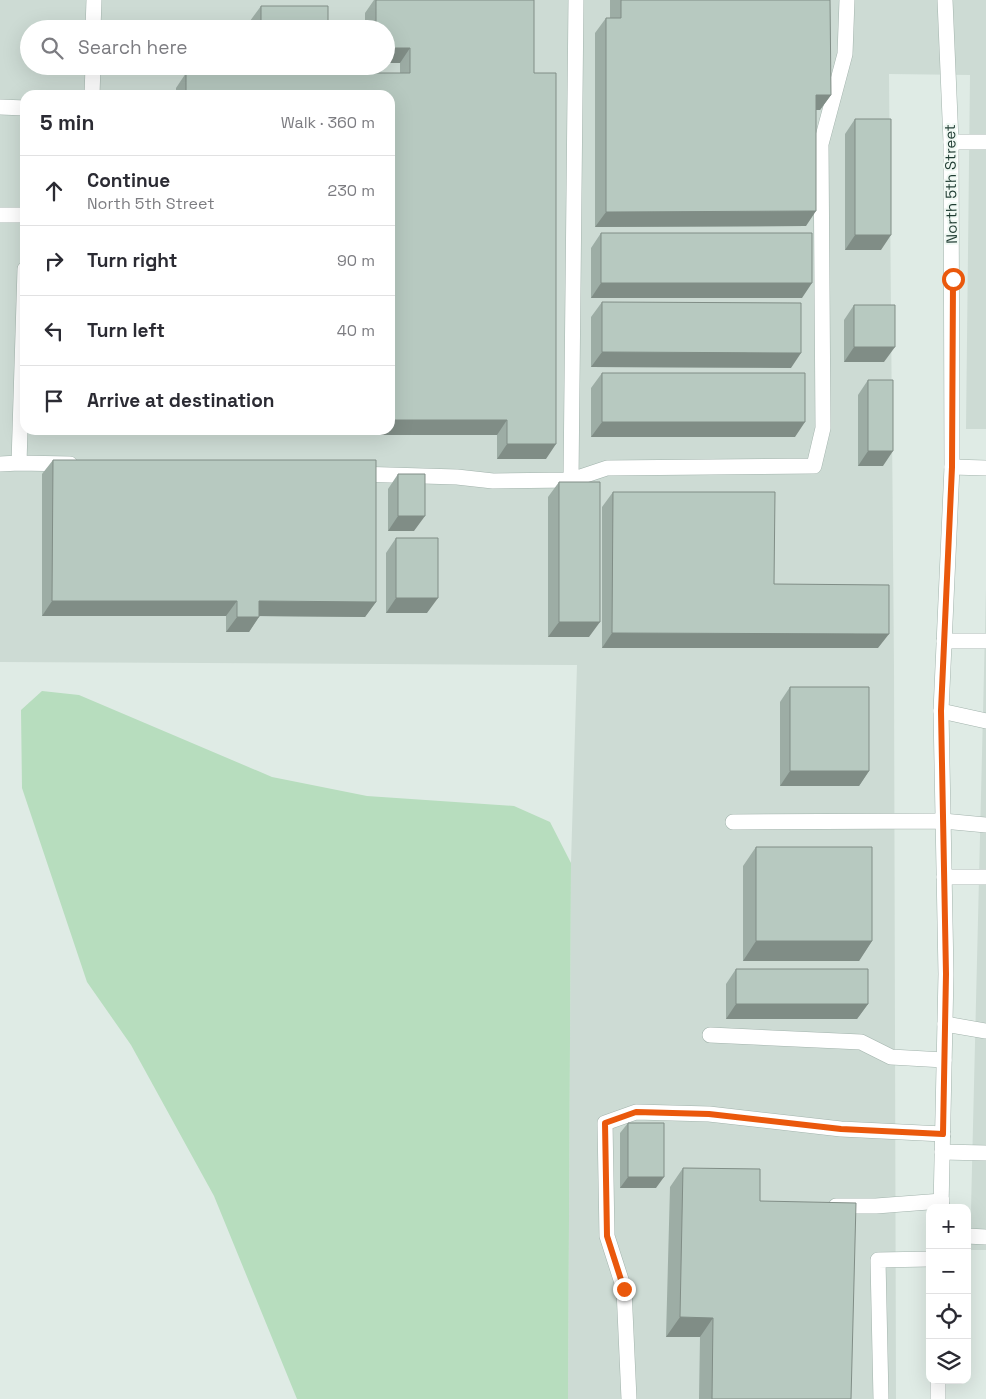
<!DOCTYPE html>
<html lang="en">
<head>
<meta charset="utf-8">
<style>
	body { margin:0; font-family:"Space Grotesk",sans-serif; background:#f2f2f3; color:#2b2b33 }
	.controls { position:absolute; right:15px; bottom:15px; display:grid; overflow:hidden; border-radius:10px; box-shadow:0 5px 20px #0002 }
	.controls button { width:45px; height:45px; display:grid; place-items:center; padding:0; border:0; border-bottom:1px solid #e1e1e2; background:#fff; color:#2b2b33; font:25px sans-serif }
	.stop { position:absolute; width:15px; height:15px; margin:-11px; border:4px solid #ea580c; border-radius:50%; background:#fff }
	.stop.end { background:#ea580c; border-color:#fff; box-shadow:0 1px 5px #0008 }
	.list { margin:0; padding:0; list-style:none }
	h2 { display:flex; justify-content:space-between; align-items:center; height:65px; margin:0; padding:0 20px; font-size:21px }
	h2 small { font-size:16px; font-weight:400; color:#7c7c81 }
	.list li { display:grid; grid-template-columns:32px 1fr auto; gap:15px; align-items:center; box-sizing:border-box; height:70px; padding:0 20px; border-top:1px solid #e1e1e2 }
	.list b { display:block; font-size:19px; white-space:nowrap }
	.list p { margin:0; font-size:16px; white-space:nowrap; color:#7c7c81 }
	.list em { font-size:16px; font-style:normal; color:#7c7c81 }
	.icon { flex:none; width:28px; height:28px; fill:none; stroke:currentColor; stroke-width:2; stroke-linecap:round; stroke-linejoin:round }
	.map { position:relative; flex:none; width:986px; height:1399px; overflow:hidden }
	.search { position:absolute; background:#fff; box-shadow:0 5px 20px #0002; left:20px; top:20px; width:375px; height:55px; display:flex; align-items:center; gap:12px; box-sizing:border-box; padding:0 18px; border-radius:28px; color:#7c7c81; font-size:19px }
	.panel { position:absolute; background:#fff; box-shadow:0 5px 20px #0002; left:20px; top:90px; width:375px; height:345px; border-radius:15px }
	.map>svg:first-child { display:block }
	.built { fill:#cddbd4; fill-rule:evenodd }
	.green { fill:#b7ddbe }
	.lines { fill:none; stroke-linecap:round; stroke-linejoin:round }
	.service-casing { stroke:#a2b3ac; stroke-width:16 }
	.minor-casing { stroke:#a2b3ac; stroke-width:16 }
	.tertiary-casing { stroke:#a2b3ac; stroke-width:16 }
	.service { stroke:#fff; stroke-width:15 }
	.minor { stroke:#fff; stroke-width:15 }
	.tertiary { stroke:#fff; stroke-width:15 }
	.wall { fill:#9dada5 }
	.shaded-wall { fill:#808d86 }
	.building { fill:#b7c9c0; stroke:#808d86 }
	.route { stroke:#ea580c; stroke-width:6 }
	.labels { text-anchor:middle; stroke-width:4; stroke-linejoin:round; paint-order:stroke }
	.street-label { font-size:15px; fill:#1f3c32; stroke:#eff8f3 }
</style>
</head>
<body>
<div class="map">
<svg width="986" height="1399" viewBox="0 0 986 1399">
	<rect width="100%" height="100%" fill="#dfebe5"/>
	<path class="built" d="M 0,0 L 986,0 L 986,429 L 966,429 L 970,75 L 889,74 L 894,667 L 896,1399 L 568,1399 L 571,863 L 577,665 L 0,662 ZM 29,29 L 386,29 L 386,66 L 29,66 ZM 25,95 L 390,95 L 390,430 L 25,430 Z
		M 986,589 L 986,1250 L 970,1250 Z"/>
	<path class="green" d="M 42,691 L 79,695 L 272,777 L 367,796 L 514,806 L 550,822 L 571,863 L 568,1399 L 297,1399 L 214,1196 L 131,1045 L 87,982 L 22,788 L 21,710 Z"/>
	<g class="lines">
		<defs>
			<path id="service" d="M 93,29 L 94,0
				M 92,95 L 93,66
				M 0,107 L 25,108
				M 951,142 L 986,142
				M 0,215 L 25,215
				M 19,463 L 70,464
				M 0,464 L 19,463 L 25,269
				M 356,474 L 457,477 L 493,481 L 571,480 L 607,468 L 814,466 L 823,428 L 821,144 L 845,54 L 847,0
				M 571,480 L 576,0
				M 944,641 L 986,641
				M 941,711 L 986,721
				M 733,822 L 943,821 L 986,825
				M 944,877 L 986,877
				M 945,1024 L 986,1031
				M 710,1035 L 861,1042 L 891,1057 L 944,1060
				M 942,1152 L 986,1153
				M 836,1206 L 876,1206 L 942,1201
				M 967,1236 L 986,1237
				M 629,1399 L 624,1289 L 607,1236 L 605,1123 L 636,1112 L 709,1114 L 841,1129 L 943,1134
				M 881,1399 L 878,1260 L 930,1259"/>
			<path id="minor" d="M 952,467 L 986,468"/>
			<path id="tertiary" d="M 941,1208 L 946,974 L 941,711 L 952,467 L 951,142 L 945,0
				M 938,1399 L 938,1380"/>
		</defs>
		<use href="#service" class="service-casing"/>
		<use href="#minor" class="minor-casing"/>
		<use href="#tertiary" class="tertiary-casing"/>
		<use href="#service" class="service"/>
		<use href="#minor" class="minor"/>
		<use href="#tertiary" class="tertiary"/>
	</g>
	<path class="wall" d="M 374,0 L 534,0 L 534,73 L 546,459 L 497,459 L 497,435 L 176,435 L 176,430 L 390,430 L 390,95 L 176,95 L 176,88 L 186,73 L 250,73 L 250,66 L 277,66 L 272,73 L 400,73 L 400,63 L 386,63 L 386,29 L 365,29 L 365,13 Z
		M 610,0 L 830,0 L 831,95 L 820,110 L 816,110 L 806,226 L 595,227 L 595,33 L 606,18 L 610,18 Z
		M 261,6 L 328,29 L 250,29 L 250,21 Z
		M 855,119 L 881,250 L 845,250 L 845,134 Z
		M 601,233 L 802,298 L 591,298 L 591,248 Z
		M 602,302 L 791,368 L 591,367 L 591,317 Z
		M 854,305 L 884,362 L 844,362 L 844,320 Z
		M 602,373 L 795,437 L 591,437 L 591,388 Z
		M 868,380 L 883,466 L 858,466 L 858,395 Z
		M 53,460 L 376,602 L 365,617 L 259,616 L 249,632 L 226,632 L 226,616 L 42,616 L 42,474 Z
		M 398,474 L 414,531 L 388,531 L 388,489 Z
		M 559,482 L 589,637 L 548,637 L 548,497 Z
		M 613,492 L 774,584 L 878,648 L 602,648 L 602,507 Z
		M 396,538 L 427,613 L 386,613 L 386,553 Z
		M 790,687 L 869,771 L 859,786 L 780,786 L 780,702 Z
		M 756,847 L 872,941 L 859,961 L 743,961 L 743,866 Z
		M 736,969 L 868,1004 L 857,1019 L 726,1019 L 726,984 Z
		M 628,1123 L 656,1188 L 620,1188 L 620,1133 Z
		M 683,1168 L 760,1201 L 851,1399 L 699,1399 L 700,1337 L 666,1337 L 670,1187 Z"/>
	<path class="shaded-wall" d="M 386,48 L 410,48 L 400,63 L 386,63 Z
		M 257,66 L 277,66 L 270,75 L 250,75 Z
		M 816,95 L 831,95 L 820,110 L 805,110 Z
		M 816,211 L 806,226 L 595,227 L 606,212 Z
		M 855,235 L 891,235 L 881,250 L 845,250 Z
		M 601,283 L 812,283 L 802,298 L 591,298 Z
		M 854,347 L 895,347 L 884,362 L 844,362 Z
		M 602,352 L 801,353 L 791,368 L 591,367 Z
		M 390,420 L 507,420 L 497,435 L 176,435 L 179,430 L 390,430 Z
		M 602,422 L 805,422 L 795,437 L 591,437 Z
		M 67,430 L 113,430 L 112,431 L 66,431 Z
		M 507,444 L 556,444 L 546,459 L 497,459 Z
		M 868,451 L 893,451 L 883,466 L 858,466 Z
		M 398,516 L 425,516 L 414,531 L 388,531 Z
		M 396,598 L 438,598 L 427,613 L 386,613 Z
		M 52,601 L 237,601 L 226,616 L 42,616 Z
		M 259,601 L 376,602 L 365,617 L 249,616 Z
		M 237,617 L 259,617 L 249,632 L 226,632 Z
		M 559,622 L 600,622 L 589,637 L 548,637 Z
		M 612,633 L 889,634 L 878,648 L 602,648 Z
		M 790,771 L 869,771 L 859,786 L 780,786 Z
		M 756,941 L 872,941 L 859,961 L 743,961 Z
		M 736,1004 L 868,1004 L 857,1019 L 726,1019 Z
		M 628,1177 L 664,1177 L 656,1188 L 620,1188 Z
		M 680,1317 L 713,1318 L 700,1337 L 666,1337 Z"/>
	<path class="building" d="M 376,0 L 534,0 L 534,73 L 556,73 L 556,444 L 507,444 L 507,420 L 390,420 L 390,95 L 186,95 L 186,73 L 410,73 L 410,48 L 386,48 L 386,29 L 376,29 Z
		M 621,0 L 830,0 L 831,95 L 816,95 L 816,211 L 606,212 L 606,18 L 621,18 Z
		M 261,6 L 328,6 L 328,29 L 261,29 Z
		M 855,119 L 891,119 L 891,235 L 855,235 Z
		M 601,233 L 812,233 L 812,283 L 601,283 Z
		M 602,302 L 801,303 L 801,353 L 602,352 Z
		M 854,305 L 895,305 L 895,347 L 854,347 Z
		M 602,373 L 805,373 L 805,422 L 602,422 Z
		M 868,380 L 893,380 L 893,451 L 868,451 Z
		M 53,460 L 376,460 L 376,602 L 259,601 L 259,617 L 237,617 L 237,601 L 52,601 Z
		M 398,474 L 425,474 L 425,516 L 398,516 Z
		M 559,482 L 600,482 L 600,622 L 559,622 Z
		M 613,492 L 775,492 L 774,584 L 889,585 L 889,634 L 612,633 Z
		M 396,538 L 438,538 L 438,598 L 396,598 Z
		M 790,687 L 869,687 L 869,771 L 790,771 Z
		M 756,847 L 872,847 L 872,941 L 756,941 Z
		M 736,969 L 868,969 L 868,1004 L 736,1004 Z
		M 628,1123 L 664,1123 L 664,1177 L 628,1177 Z
		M 683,1168 L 760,1169 L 760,1201 L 856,1203 L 851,1399 L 712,1399 L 713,1318 L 680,1317 Z"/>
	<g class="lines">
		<path class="route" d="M 624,1289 L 607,1236 L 605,1123 L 636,1112 L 709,1114 L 841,1129 L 943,1134 L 946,974 L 941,711 L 952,467 L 953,279"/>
	</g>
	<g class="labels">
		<g class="street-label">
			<text transform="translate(951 184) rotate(-91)" y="5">North 5th Street</text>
		</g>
	</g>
</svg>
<div class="controls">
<button>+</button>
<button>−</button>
<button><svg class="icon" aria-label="locate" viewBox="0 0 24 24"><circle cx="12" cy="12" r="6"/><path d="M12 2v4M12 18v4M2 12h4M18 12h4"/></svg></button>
<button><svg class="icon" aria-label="layers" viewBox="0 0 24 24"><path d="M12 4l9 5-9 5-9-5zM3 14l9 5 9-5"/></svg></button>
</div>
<div class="stop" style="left:953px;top:279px"></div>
<div class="stop end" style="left:624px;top:1289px"></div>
<div class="search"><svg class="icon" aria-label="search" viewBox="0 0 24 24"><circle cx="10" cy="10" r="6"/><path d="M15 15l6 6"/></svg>Search here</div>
<section class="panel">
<h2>5 min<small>Walk · 360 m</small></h2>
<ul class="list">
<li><svg class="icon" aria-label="ahead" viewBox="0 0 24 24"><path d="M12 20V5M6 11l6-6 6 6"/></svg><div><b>Continue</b><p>North 5th Street</p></div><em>230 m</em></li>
<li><svg class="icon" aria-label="right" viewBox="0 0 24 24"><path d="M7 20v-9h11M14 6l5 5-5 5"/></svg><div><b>Turn right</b></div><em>90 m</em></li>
<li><svg class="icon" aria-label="left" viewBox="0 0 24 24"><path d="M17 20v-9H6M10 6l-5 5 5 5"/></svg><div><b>Turn left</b></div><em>40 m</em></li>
<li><svg class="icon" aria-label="arrive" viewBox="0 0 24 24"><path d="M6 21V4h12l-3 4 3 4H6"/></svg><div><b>Arrive at destination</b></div></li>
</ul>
</section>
</div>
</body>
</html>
